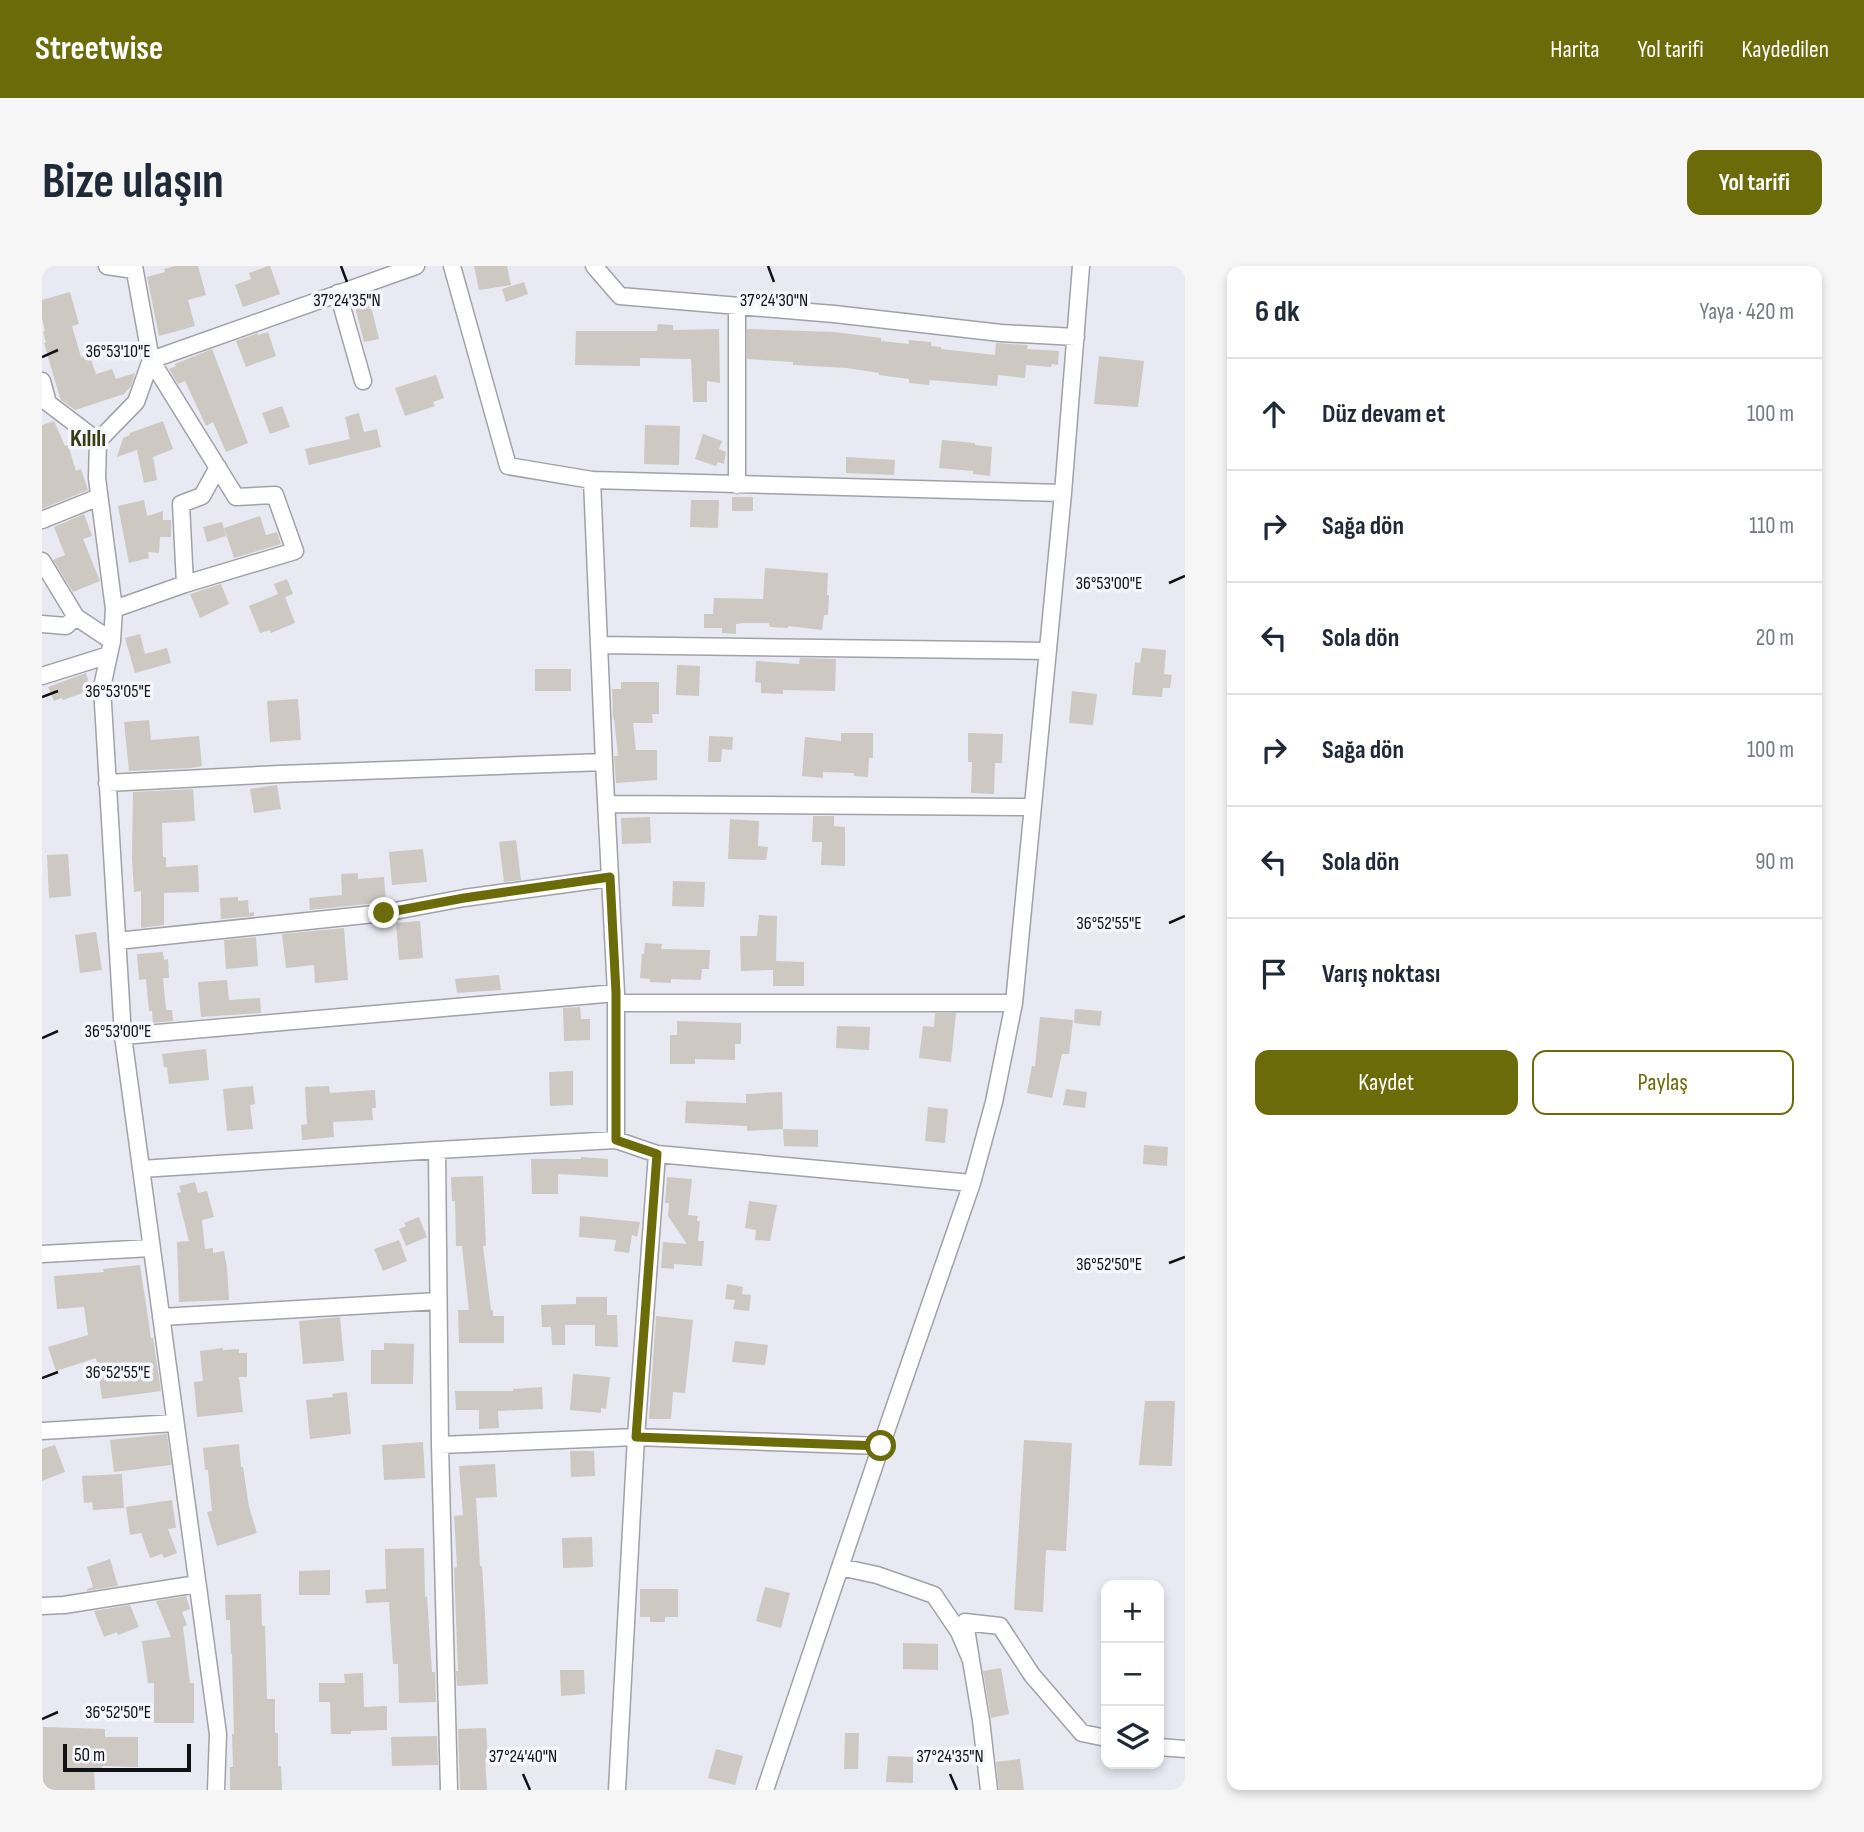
<!DOCTYPE html>
<html lang="tr">
<head>
<meta charset="utf-8">
<style>
	body { margin:0; font-family:"Sofia Sans Condensed",sans-serif; background:#f6f6f7; color:#1f2937 }
	.controls { position:absolute; right:21px; bottom:21px; display:grid; overflow:hidden; border-radius:14px; box-shadow:0 4px 10px #0003 }
	.controls button { width:63px; height:63px; display:grid; place-items:center; padding:0; border:0; border-bottom:2px solid #e0e1e3; background:#fff; color:#1f2937; font:35px sans-serif }
	.scale { position:absolute; left:21px; bottom:18px; width:128px; box-sizing:border-box; padding-left:7px; border:4px solid #101114; border-top:0; font-size:19px; line-height:24px; white-space:nowrap; color:#101114; -webkit-text-stroke:5px #f5f7fe; paint-order:stroke }
	.stop { position:absolute; width:21px; height:21px; margin:-16px; border:5px solid #6b6b0a; border-radius:50%; background:#fff }
	.stop.end { background:#6b6b0a; border-color:#fff; box-shadow:0 2px 7px #0008 }
	.list { margin:0; padding:0; list-style:none }
	h2 { display:flex; justify-content:space-between; align-items:center; height:91px; margin:0; padding:0 28px; font-size:30px }
	h2 small { font-size:23px; font-weight:400; color:#747a83 }
	.list li { display:grid; grid-template-columns:46px 1fr auto; gap:21px; align-items:center; box-sizing:border-box; height:112px; padding:0 28px; border-top:2px solid #e0e1e3 }
	.list b { display:block; font-size:26px; white-space:nowrap }
	.list em { font-size:23px; font-style:normal; color:#747a83 }
	.actions { display:flex; gap:14px; padding:21px 28px }
	.actions a { flex:1; padding:16px 0; border:2px solid #6b6b0a; border-radius:14px; text-align:center; font-size:24px; color:#6b6b0a }
	.actions .main { background:#6b6b0a; color:#fff }
	.icon { flex:none; width:38px; height:38px; fill:none; stroke:currentColor; stroke-width:2; stroke-linecap:round; stroke-linejoin:round }
	.map { position:relative; flex:none; width:1143px; height:1524px; overflow:hidden; border-radius:14px }
	header { display:flex; align-items:center; gap:42px; box-sizing:border-box; height:98px; padding:0 35px; background:#6b6b0a; color:#fff }
	header strong { font-size:33px }
	nav { display:flex; gap:38px; margin-inline-start:auto; font-size:24px }
	.intro { display:flex; align-items:center; justify-content:space-between; box-sizing:border-box; height:168px; padding:0 42px }
	h1 { margin:0; font-size:49px }
	.button { padding:18px 32px; border-radius:14px; background:#6b6b0a; color:#fff; font-size:24px; font-weight:700 }
	main { display:flex; gap:42px; padding:0 42px }
	aside { flex:1; background:#fff; border-radius:14px; box-shadow:0 4px 10px #0003 }
	.map>svg:first-child { display:block }
	.building { fill:#cdc8c1 }
	.lines { fill:none; stroke-linecap:round; stroke-linejoin:round }
	.minor-casing { stroke:#a0a1a9; stroke-width:19 }
	.minor { stroke:#fff; stroke-width:16 }
	.route { stroke:#6b6b0a; stroke-width:9 }
	.ticks { fill:none; stroke:#101114; stroke-width:2.5 }
	.labels { text-anchor:middle; stroke-width:7; stroke-linejoin:round; paint-order:stroke }
	.quarter-label { font-size:24px; font-weight:bold; fill:#3a3a11; stroke:#f5f7fe }
	.ticks-label { font-size:18px; text-anchor:middle; fill:#101114; stroke:#f5f7fe; stroke-width:7; stroke-linejoin:round; paint-order:stroke }
</style>
</head>
<body>
<header>
<strong>Streetwise</strong>
<nav><a>Harita</a><a>Yol tarifi</a><a>Kaydedilen</a></nav>
</header>
<div class="intro"><h1>Bize ulaşın</h1><a class="button">Yol tarifi</a></div>
<main>
<div class="map">
<svg width="1143" height="1524" viewBox="0 0 1143 1524">
	<rect width="100%" height="100%" fill="#e8e9f2"/>
	<path class="building" d="M 133,0 L 156,0 L 164,29 L 146,34 L 153,60 L 117,70 L 105,11 L 123,6 L 122,3 Z
		M 226,0 L 228,0 L 238,28 L 201,41 L 193,19 L 209,13 L 207,7 Z
		M 432,0 L 465,0 L 469,19 L 437,24 Z
		M 482,16 L 486,28 L 464,36 L 460,23 Z
		M 28,26 L 37,58 L 30,60 L 39,91 L 47,88 L 54,108 L 70,103 L 74,113 L 93,107 L 89,120 L 82,128 L 33,144 L 19,134 L 16,125 L 2,77 L 4,76 L 1,66 L 3,65 L 0,53 L 0,34 Z
		M 326,28 L 337,73 L 322,76 L 311,33 Z
		M 616,58 L 631,59 L 631,64 L 677,63 L 678,117 L 665,115 L 665,136 L 651,136 L 649,93 L 598,92 L 598,100 L 533,99 L 534,65 L 615,65 Z
		M 705,63 L 793,66 L 839,72 L 839,75 L 867,78 L 867,74 L 889,76 L 889,80 L 899,81 L 899,83 L 953,89 L 954,77 L 986,79 L 985,83 L 1017,85 L 1016,99 L 1010,98 L 1009,101 L 984,99 L 983,112 L 956,109 L 955,120 L 888,114 L 887,119 L 867,117 L 867,113 L 837,109 L 837,107 L 805,102 L 751,99 L 751,96 L 705,93 Z
		M 226,66 L 234,90 L 204,101 L 194,75 L 216,67 L 216,69 Z
		M 170,83 L 206,177 L 184,186 L 171,156 L 164,160 L 143,115 L 136,118 L 127,103 L 134,100 L 133,98 Z
		M 1057,90 L 1102,95 L 1096,141 L 1052,138 Z
		M 394,109 L 402,132 L 391,136 L 393,140 L 363,150 L 353,122 Z
		M 240,140 L 248,161 L 228,168 L 220,147 Z
		M 317,147 L 322,166 L 335,163 L 339,181 L 267,199 L 263,183 L 308,173 L 303,151 Z
		M 12,155 L 23,180 L 26,179 L 34,205 L 39,203 L 46,224 L 0,243 L 0,159 Z
		M 121,155 L 131,183 L 111,191 L 115,214 L 102,217 L 95,184 L 75,191 L 81,172 L 88,169 L 88,167 Z
		M 603,159 L 638,160 L 637,199 L 602,198 Z
		M 661,168 L 680,175 L 677,183 L 684,186 L 682,198 L 676,196 L 674,200 L 653,193 Z
		M 900,174 L 933,177 L 933,179 L 950,181 L 948,210 L 931,208 L 931,205 L 897,202 Z
		M 804,191 L 853,194 L 852,209 L 804,207 Z
		M 690,231 L 711,231 L 711,245 L 690,245 Z
		M 102,234 L 105,250 L 121,245 L 121,254 L 129,254 L 129,271 L 118,271 L 117,287 L 106,286 L 107,292 L 87,297 L 76,240 Z
		M 649,234 L 677,234 L 676,262 L 648,261 Z
		M 42,248 L 50,270 L 41,273 L 58,315 L 31,326 L 11,294 L 23,289 L 12,261 Z
		M 218,250 L 224,269 L 235,266 L 239,278 L 192,292 L 182,262 Z
		M 180,256 L 184,270 L 165,276 L 161,261 Z
		M 723,302 L 786,307 L 785,329 L 787,329 L 786,349 L 782,349 L 780,364 L 746,360 L 746,362 L 728,361 L 727,357 L 701,357 L 694,358 L 694,368 L 680,367 L 680,362 L 662,362 L 662,348 L 671,348 L 672,332 L 721,333 Z
		M 245,313 L 251,328 L 243,331 L 253,357 L 229,367 L 228,364 L 218,367 L 207,340 L 236,328 L 232,318 Z
		M 179,318 L 187,338 L 158,352 L 148,328 Z
		M 98,368 L 103,388 L 125,382 L 129,397 L 93,407 L 83,372 Z
		M 1100,382 L 1124,384 L 1122,408 L 1130,409 L 1128,422 L 1121,422 L 1120,431 L 1090,429 L 1093,396 L 1098,397 Z
		M 758,392 L 794,393 L 793,425 L 741,424 L 741,428 L 719,427 L 719,417 L 713,416 L 714,395 L 757,398 Z
		M 635,399 L 658,400 L 657,430 L 634,429 Z
		M 493,403 L 529,403 L 529,425 L 493,425 Z
		M 44,407 L 49,424 L 21,434 L 20,432 L 12,435 L 6,421 Z
		M 579,416 L 617,416 L 617,448 L 610,448 L 611,457 L 591,457 L 594,484 L 615,484 L 615,514 L 574,517 L 572,490 L 576,490 L 572,453 L 571,453 L 570,423 L 579,423 Z
		M 1030,425 L 1055,428 L 1051,459 L 1027,457 Z
		M 256,433 L 259,474 L 228,476 L 225,435 Z
		M 107,454 L 109,474 L 157,470 L 160,500 L 149,502 L 87,505 L 82,456 Z
		M 799,467 L 831,467 L 831,492 L 827,492 L 826,511 L 812,510 L 812,507 L 781,506 L 781,512 L 760,510 L 763,471 L 799,475 Z
		M 926,467 L 961,468 L 960,497 L 953,497 L 952,528 L 929,527 L 930,496 L 926,496 Z
		M 667,470 L 691,471 L 690,484 L 680,483 L 679,496 L 666,496 Z
		M 235,519 L 239,543 L 212,547 L 208,523 Z
		M 151,523 L 153,555 L 120,557 L 121,591 L 124,591 L 124,601 L 156,599 L 157,626 L 122,627 L 122,659 L 99,662 L 99,625 L 92,626 L 90,592 L 91,526 Z
		M 771,550 L 792,550 L 792,560 L 803,561 L 803,600 L 779,599 L 780,576 L 770,576 Z
		M 608,551 L 609,577 L 580,578 L 579,552 Z
		M 688,553 L 717,555 L 716,580 L 726,581 L 724,594 L 686,593 Z
		M 474,574 L 479,614 L 462,616 L 457,576 Z
		M 381,583 L 385,616 L 350,619 L 347,586 Z
		M 26,588 L 29,630 L 7,632 L 5,589 Z
		M 316,607 L 316,613 L 342,611 L 344,636 L 268,644 L 267,632 L 300,629 L 299,608 Z
		M 631,615 L 663,616 L 662,641 L 630,640 Z
		M 196,631 L 196,635 L 206,634 L 207,647 L 212,646 L 212,650 L 179,653 L 178,632 Z
		M 717,649 L 735,650 L 734,695 L 762,696 L 762,720 L 731,720 L 731,704 L 699,705 L 698,670 L 715,670 Z
		M 378,655 L 381,692 L 357,694 L 354,657 Z
		M 302,662 L 306,714 L 273,717 L 272,699 L 244,702 L 240,668 Z
		M 54,666 L 60,704 L 38,707 L 33,669 Z
		M 214,671 L 216,700 L 184,703 L 182,674 Z
		M 603,677 L 620,678 L 619,683 L 668,684 L 667,703 L 660,703 L 659,714 L 629,713 L 629,717 L 608,716 L 608,713 L 598,712 L 600,688 L 602,688 Z
		M 121,686 L 122,694 L 126,693 L 127,712 L 121,712 L 124,744 L 130,744 L 131,755 L 111,757 L 110,745 L 107,745 L 104,713 L 97,714 L 95,688 Z
		M 457,709 L 459,724 L 415,727 L 413,713 Z
		M 185,714 L 187,734 L 218,732 L 219,747 L 159,751 L 156,716 Z
		M 538,741 L 539,753 L 548,753 L 548,774 L 522,775 L 521,742 Z
		M 1033,743 L 1060,745 L 1058,760 L 1032,757 Z
		M 893,747 L 914,747 L 909,796 L 877,792 L 881,760 L 892,761 Z
		M 998,751 L 1031,754 L 1027,788 L 1020,788 L 1010,832 L 985,827 L 990,800 L 993,800 Z
		M 635,755 L 699,757 L 699,778 L 693,778 L 693,794 L 653,793 L 653,798 L 628,798 L 628,769 L 635,769 Z
		M 795,760 L 828,761 L 827,784 L 794,782 Z
		M 164,783 L 167,814 L 127,818 L 125,801 L 122,801 L 120,788 Z
		M 531,805 L 531,839 L 508,840 L 507,806 Z
		M 211,820 L 213,838 L 208,839 L 211,863 L 185,865 L 181,823 Z
		M 287,820 L 288,827 L 333,824 L 334,842 L 330,842 L 331,854 L 291,856 L 292,871 L 260,874 L 259,859 L 265,858 L 263,821 Z
		M 1024,823 L 1045,826 L 1043,842 L 1021,839 Z
		M 740,826 L 741,863 L 705,865 L 705,860 L 643,857 L 644,835 L 704,837 L 704,828 Z
		M 886,841 L 906,843 L 903,877 L 883,875 Z
		M 741,863 L 776,864 L 776,881 L 742,880 Z
		M 1102,879 L 1126,881 L 1125,900 L 1101,898 Z
		M 539,891 L 566,893 L 566,911 L 516,908 L 516,928 L 490,928 L 489,893 L 539,893 Z
		M 441,910 L 444,980 L 441,980 L 449,1044 L 451,1044 L 451,1050 L 462,1050 L 462,1077 L 417,1077 L 416,1044 L 427,1044 L 420,980 L 414,980 L 413,935 L 410,935 L 409,911 Z
		M 625,911 L 650,913 L 646,949 L 656,950 L 655,955 L 658,955 L 656,975 L 662,975 L 660,1000 L 632,998 L 632,1003 L 619,1002 L 621,976 L 645,978 L 626,950 L 627,937 L 623,937 Z
		M 153,916 L 156,927 L 165,925 L 172,951 L 160,954 L 163,983 L 171,982 L 171,987 L 182,985 L 185,1002 L 187,1034 L 137,1036 L 135,976 L 147,975 L 135,927 L 139,926 L 137,920 Z
		M 707,935 L 735,939 L 728,975 L 713,974 L 714,964 L 703,962 Z
		M 538,950 L 598,956 L 595,971 L 590,969 L 587,987 L 572,985 L 574,974 L 537,971 Z
		M 377,951 L 385,971 L 364,980 L 357,963 L 364,960 L 362,957 Z
		M 357,974 L 365,995 L 341,1005 L 332,983 Z
		M 98,999 L 109,1072 L 111,1072 L 119,1125 L 60,1133 L 54,1092 L 14,1105 L 6,1081 L 46,1069 L 42,1041 L 15,1043 L 12,1010 L 62,1006 L 61,1003 Z
		M 685,1018 L 701,1021 L 700,1028 L 709,1029 L 707,1045 L 691,1043 L 693,1034 L 683,1033 Z
		M 534,1031 L 565,1031 L 565,1049 L 575,1049 L 576,1081 L 553,1080 L 553,1059 L 523,1059 L 523,1079 L 510,1079 L 509,1061 L 500,1061 L 499,1039 L 534,1038 Z
		M 614,1050 L 651,1054 L 643,1127 L 631,1126 L 629,1153 L 607,1153 Z
		M 298,1051 L 302,1095 L 261,1098 L 257,1055 Z
		M 693,1075 L 726,1079 L 723,1099 L 690,1096 Z
		M 342,1077 L 372,1078 L 371,1118 L 329,1118 L 329,1084 L 342,1084 Z
		M 181,1082 L 181,1084 L 197,1083 L 197,1087 L 205,1087 L 205,1111 L 197,1111 L 201,1146 L 155,1151 L 152,1116 L 161,1115 L 158,1085 Z
		M 531,1108 L 568,1111 L 564,1143 L 559,1142 L 559,1147 L 528,1144 Z
		M 500,1121 L 501,1143 L 456,1145 L 457,1162 L 437,1163 L 437,1144 L 414,1144 L 413,1125 L 471,1125 L 471,1123 Z
		M 305,1126 L 309,1168 L 268,1173 L 264,1134 L 291,1131 L 290,1128 Z
		M 1103,1135 L 1133,1135 L 1130,1200 L 1097,1199 Z
		M 125,1168 L 129,1199 L 72,1206 L 68,1174 Z
		M 982,1174 L 1030,1177 L 1024,1285 L 1004,1284 L 1001,1346 L 972,1344 Z
		M 381,1176 L 383,1212 L 342,1214 L 340,1179 Z
		M 197,1178 L 199,1201 L 201,1201 L 207,1241 L 215,1267 L 175,1280 L 165,1246 L 170,1245 L 166,1204 L 163,1204 L 161,1182 Z
		M 13,1179 L 23,1206 L 0,1215 L 0,1183 Z
		M 528,1185 L 552,1185 L 553,1210 L 529,1211 Z
		M 453,1198 L 455,1231 L 434,1232 L 438,1300 L 440,1300 L 443,1349 L 446,1418 L 415,1420 L 414,1405 L 416,1405 L 412,1302 L 415,1301 L 412,1250 L 421,1249 L 417,1200 Z
		M 80,1208 L 82,1242 L 51,1244 L 50,1236 L 42,1237 L 40,1210 Z
		M 130,1234 L 134,1262 L 126,1263 L 135,1287 L 122,1292 L 120,1288 L 108,1292 L 99,1267 L 88,1269 L 84,1241 Z
		M 550,1271 L 551,1301 L 521,1302 L 520,1272 Z
		M 382,1282 L 383,1331 L 385,1330 L 390,1406 L 393,1406 L 394,1436 L 357,1437 L 356,1398 L 351,1398 L 347,1336 L 324,1337 L 323,1324 L 344,1323 L 343,1283 Z
		M 68,1293 L 76,1320 L 45,1325 L 45,1323 L 51,1321 L 45,1301 Z
		M 288,1304 L 288,1329 L 257,1329 L 257,1305 Z
		M 723,1321 L 748,1327 L 739,1362 L 714,1355 Z
		M 598,1323 L 636,1323 L 636,1351 L 623,1351 L 623,1356 L 608,1356 L 608,1351 L 598,1351 Z
		M 219,1328 L 220,1360 L 223,1360 L 225,1433 L 233,1433 L 233,1467 L 236,1467 L 236,1500 L 239,1500 L 240,1524 L 188,1524 L 188,1501 L 191,1501 L 190,1468 L 192,1468 L 190,1388 L 189,1388 L 188,1354 L 184,1354 L 183,1329 Z
		M 144,1330 L 148,1343 L 140,1346 L 145,1359 L 141,1361 L 148,1417 L 152,1417 L 152,1457 L 112,1457 L 112,1417 L 106,1417 L 100,1375 L 129,1371 L 114,1335 Z
		M 88,1339 L 97,1361 L 76,1369 L 75,1366 L 62,1371 L 52,1345 Z
		M 861,1377 L 896,1378 L 896,1404 L 861,1403 Z
		M 959,1402 L 967,1448 L 949,1452 L 941,1405 Z
		M 518,1404 L 542,1404 L 543,1428 L 519,1430 Z
		M 321,1407 L 322,1441 L 345,1440 L 345,1464 L 309,1465 L 309,1468 L 289,1468 L 288,1436 L 277,1436 L 277,1417 L 303,1417 L 302,1408 Z
		M 1,1461 L 63,1463 L 63,1471 L 96,1471 L 96,1501 L 60,1500 L 60,1504 L 52,1504 L 53,1524 L 1,1524 Z
		M 444,1462 L 446,1493 L 443,1493 L 445,1524 L 418,1524 L 416,1463 Z
		M 803,1467 L 817,1467 L 816,1503 L 802,1503 Z
		M 395,1470 L 396,1499 L 350,1500 L 349,1471 Z
		M 674,1483 L 701,1490 L 693,1519 L 666,1512 Z
		M 846,1490 L 871,1491 L 871,1517 L 844,1516 Z
		M 978,1493 L 982,1524 L 957,1524 L 954,1496 Z"/>
	<g class="lines">
		<defs>
			<path id="minor" d="M 65,0 L 92,4
				M 92,0 L 109,94 L 94,136 L 56,175 L 55,212 L 72,343 L 70,375 L 60,421 L 81,770 L 176,1468 L 174,1524
				M 410,0 L 466,200 L 550,214 L 562,496 L 574,727 L 574,874
				M 552,0 L 578,30 L 792,48 L 959,67 L 1034,71
				M 296,27 L 321,115
				M 0,115 L 6,137 L 56,175
				M 550,214 L 1021,227
				M 695,219 L 695,41
				M 0,254 L 57,231
				M 0,295 L 34,351 L 70,375
				M 143,318 L 253,285 L 233,229 L 194,231 L 109,94 L 374,0
				M 72,343 L 143,318 L 139,238 L 160,230 L 176,201
				M 0,358 L 24,360 L 34,351
				M 557,379 L 1006,385
				M 0,410 L 67,389
				M 65,517 L 238,508 L 562,496
				M 565,538 L 990,541
				M 75,675 L 342,647 L 422,632 L 568,612
				M 574,737 L 972,737
				M 81,770 L 574,727
				M 395,884 L 398,1179 L 407,1524
				M 99,903 L 395,884 L 574,874 L 615,888 L 930,917
				M 0,988 L 109,982
				M 119,1051 L 396,1035
				M 0,1165 L 133,1157
				M 398,1179 L 594,1171 L 839,1180
				M 798,1301 L 835,1309 L 892,1329 L 917,1366 L 929,1394 L 923,1356 L 958,1360 L 990,1409 L 1040,1467 L 1064,1472
				M 0,1340 L 22,1339 L 155,1318
				M 929,1394 L 939,1454 L 947,1524
				M 1117,1481 L 1143,1483
				M 575,1524 L 594,1171 L 615,888
				M 723,1524 L 839,1180 L 930,917 L 952,836 L 972,737 L 1021,227 L 1039,0"/>
		</defs>
		<use href="#minor" class="minor-casing"/>
		<use href="#minor" class="minor"/>
	</g>
	<g class="lines">
		<path class="route" d="M 342,647 L 422,632 L 568,611 L 574,727 L 574,874 L 615,888 L 594,1171 L 839,1180"/>
	</g>
	<path class="ticks" d="M 299,0 L 305,16M 726,0 L 732,16M 0,91 L 16,84M 1127,317 L 1143,310M 0,431 L 16,425M 1127,657 L 1143,650M 0,772 L 16,765M 1127,997 L 1143,991M 0,1112 L 16,1106M 0,1453 L 16,1446M 481,1508 L 488,1524M 908,1508 L 915,1524"/>
	<g class="labels">
		<g class="quarter-label">
			<text x="46" y="180">Kılılı</text>
		</g>
	</g>
	<g class="ticks-label">
		<text x="305" y="40">37°24'35"N</text>
		<text x="732" y="40">37°24'30"N</text>
		<text x="76" y="91">36°53'10"E</text>
		<text x="1067" y="323">36°53'00"E</text>
		<text x="76" y="431">36°53'05"E</text>
		<text x="1067" y="663">36°52'55"E</text>
		<text x="76" y="771">36°53'00"E</text>
		<text x="1067" y="1004">36°52'50"E</text>
		<text x="76" y="1112">36°52'55"E</text>
		<text x="76" y="1452">36°52'50"E</text>
		<text x="481" y="1496">37°24'40"N</text>
		<text x="908" y="1496">37°24'35"N</text>
	</g>
</svg>
<div class="controls">
<button>+</button>
<button>−</button>
<button><svg class="icon" aria-label="layers" viewBox="0 0 24 24"><path d="M12 4l9 5-9 5-9-5zM3 14l9 5 9-5"/></svg></button>
</div>
<div class="scale">50 m</div>
<div class="stop" style="left:839px;top:1180px"></div>
<div class="stop end" style="left:342px;top:647px"></div>
</div>
<aside>
<h2>6 dk<small>Yaya · 420 m</small></h2>
<ul class="list">
<li><svg class="icon" aria-label="ahead" viewBox="0 0 24 24"><path d="M12 20V5M6 11l6-6 6 6"/></svg><div><b>Düz devam et</b></div><em>100 m</em></li>
<li><svg class="icon" aria-label="right" viewBox="0 0 24 24"><path d="M7 20v-9h11M14 6l5 5-5 5"/></svg><div><b>Sağa dön</b></div><em>110 m</em></li>
<li><svg class="icon" aria-label="left" viewBox="0 0 24 24"><path d="M17 20v-9H6M10 6l-5 5 5 5"/></svg><div><b>Sola dön</b></div><em>20 m</em></li>
<li><svg class="icon" aria-label="right" viewBox="0 0 24 24"><path d="M7 20v-9h11M14 6l5 5-5 5"/></svg><div><b>Sağa dön</b></div><em>100 m</em></li>
<li><svg class="icon" aria-label="left" viewBox="0 0 24 24"><path d="M17 20v-9H6M10 6l-5 5 5 5"/></svg><div><b>Sola dön</b></div><em>90 m</em></li>
<li><svg class="icon" aria-label="arrive" viewBox="0 0 24 24"><path d="M6 21V4h12l-3 4 3 4H6"/></svg><div><b>Varış noktası</b></div></li>
</ul>
<div class="actions"><a class="main">Kaydet</a><a>Paylaş</a></div>
</aside>
</main>
</body>
</html>
